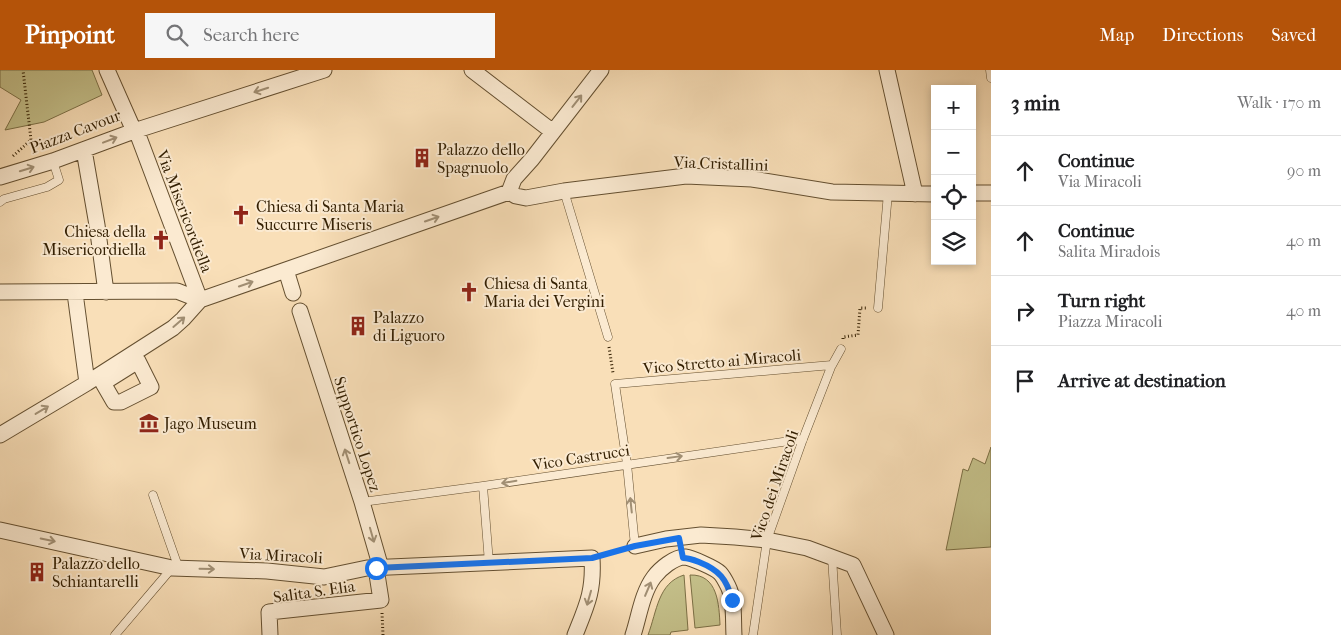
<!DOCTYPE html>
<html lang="en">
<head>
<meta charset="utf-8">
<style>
	body { margin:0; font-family:"IM FELL French Canon",serif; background:#f6f6f6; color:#202124 }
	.controls { position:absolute; right:15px; top:15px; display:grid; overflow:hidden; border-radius:0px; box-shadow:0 2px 8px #0003 }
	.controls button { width:45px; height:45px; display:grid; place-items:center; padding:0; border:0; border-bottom:1px solid #e0e0e0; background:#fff; color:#202124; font:25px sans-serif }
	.stop { position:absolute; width:15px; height:15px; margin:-11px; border:4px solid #1a73e8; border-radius:50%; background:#fff }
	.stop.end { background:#1a73e8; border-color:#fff; box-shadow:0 1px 5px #0008 }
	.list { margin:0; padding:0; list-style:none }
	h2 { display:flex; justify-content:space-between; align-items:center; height:65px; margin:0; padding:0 20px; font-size:21px }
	h2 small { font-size:16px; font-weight:400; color:#757577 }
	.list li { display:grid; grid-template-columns:32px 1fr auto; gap:15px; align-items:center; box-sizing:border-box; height:70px; padding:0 20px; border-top:1px solid #e0e0e0 }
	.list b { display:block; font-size:19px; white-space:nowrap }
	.list p { margin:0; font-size:16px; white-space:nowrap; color:#757577 }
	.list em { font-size:16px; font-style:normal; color:#757577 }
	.icon { flex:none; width:28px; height:28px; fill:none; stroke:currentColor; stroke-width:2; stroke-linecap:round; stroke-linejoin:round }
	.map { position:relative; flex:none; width:991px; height:565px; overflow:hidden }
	header { display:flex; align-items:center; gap:30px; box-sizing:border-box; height:70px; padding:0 25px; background:#b45309; color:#fff }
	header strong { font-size:24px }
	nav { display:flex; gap:28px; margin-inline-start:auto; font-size:18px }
	.search { width:350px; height:45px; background:#f6f6f6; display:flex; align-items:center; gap:12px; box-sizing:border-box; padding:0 18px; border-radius:0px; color:#757577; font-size:19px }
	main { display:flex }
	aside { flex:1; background:#fff }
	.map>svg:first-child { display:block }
	.green { fill:#c4c08a; stroke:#7c7046 }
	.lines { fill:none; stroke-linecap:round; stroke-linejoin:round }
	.lane-casing { stroke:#644f30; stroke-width:9 }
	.street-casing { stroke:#644f30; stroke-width:17 }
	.path { stroke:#331f02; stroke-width:3; stroke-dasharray:1 2.5; stroke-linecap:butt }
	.lane { stroke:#fbead1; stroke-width:8 }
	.street { stroke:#fbead1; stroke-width:15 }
	.oneway { stroke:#a18f74 }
	.route { stroke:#1a73e8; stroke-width:6 }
	.labels { text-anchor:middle; stroke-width:4; stroke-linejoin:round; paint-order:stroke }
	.street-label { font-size:16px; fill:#331f02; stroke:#fbead1 }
	.poi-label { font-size:16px; fill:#331f02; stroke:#fbead1; text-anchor:start }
</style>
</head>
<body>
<header>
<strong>Pinpoint</strong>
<div class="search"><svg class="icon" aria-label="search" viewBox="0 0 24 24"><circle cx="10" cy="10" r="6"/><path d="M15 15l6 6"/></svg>Search here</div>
<nav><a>Map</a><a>Directions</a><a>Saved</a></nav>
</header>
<main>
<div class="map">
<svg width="991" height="565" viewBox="0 0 991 565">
	<rect width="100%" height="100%" fill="#f9dfb8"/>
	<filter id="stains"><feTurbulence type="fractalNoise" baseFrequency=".004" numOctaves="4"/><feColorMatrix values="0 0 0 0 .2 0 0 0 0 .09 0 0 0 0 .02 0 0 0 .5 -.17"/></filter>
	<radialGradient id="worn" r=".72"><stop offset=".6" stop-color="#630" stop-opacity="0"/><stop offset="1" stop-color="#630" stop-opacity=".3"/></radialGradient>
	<path class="green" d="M 0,0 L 92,0 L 102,25 L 44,52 L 5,60 L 21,30 L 0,17 Z
		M 991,377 L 991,477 L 946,480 L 963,399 L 968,401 L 973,388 L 985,394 Z
		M 684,505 L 688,560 L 671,562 L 670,565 L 648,565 C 657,541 658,513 684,505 Z
		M 690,505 C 718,504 719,535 720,555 L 695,558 Z"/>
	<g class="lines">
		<defs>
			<path id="lane" d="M 990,0 L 991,8
				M 564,121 L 608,267
				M 0,132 L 4,129 L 47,117 L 59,110 L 53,91
				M 878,238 L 888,123
				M 483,416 L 489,493
				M 153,425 L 179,499
				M 362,432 L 483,416 L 803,369
				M 635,476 L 627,394 L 615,314 L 832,295
				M 832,487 L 837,565
				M 115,565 L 172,498
				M 753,565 L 767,470 L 803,369 L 831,297 L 841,279"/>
			<path id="street" d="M 107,0 L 134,61
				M 472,0 L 553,62
				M 887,0 L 915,124
				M 138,65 L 200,230
				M 84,80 L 97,155 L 106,222
				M 0,107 L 53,91 L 134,61 L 324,0
				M 509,122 L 516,126 L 526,128 L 564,121 L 686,106 L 752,109 L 832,122 L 935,124
				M 509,122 L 514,109 L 532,89 L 601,0
				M 972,123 L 991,123
				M 286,200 L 293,223
				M 0,222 L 177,221 L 200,230
				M 75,223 L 87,313
				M 200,230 L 509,122
				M 300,241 L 362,432 L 381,498
				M 138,291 L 151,317 L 121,332 L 114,332 L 103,313 Z
				M 0,365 L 87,313 L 173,258 L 183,249 L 200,230
				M 0,460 L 172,498 L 267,501 L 324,507 L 367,498 L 592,488 C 594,521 587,535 575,565
				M 635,476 L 666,469 L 701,465 L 735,467 L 767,470 L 807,478 L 853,495 L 886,565
				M 270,565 L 269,542 L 381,530 L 376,498
				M 633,565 C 639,547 642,523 654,507 C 660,499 674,487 685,487 C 692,488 715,498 720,503 C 723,506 726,512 728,516 C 735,530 733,550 734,565"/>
		</defs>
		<use href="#lane" class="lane-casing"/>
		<use href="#street" class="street-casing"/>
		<path class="path" d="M 13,86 L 31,70 L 23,0
			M 843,269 L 843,267 L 858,265 L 860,238 L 868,238
			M 609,277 L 613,303
			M 605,485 L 623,480
			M 382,543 L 383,565"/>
		<use href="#lane" class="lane"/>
		<use href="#street" class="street"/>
	</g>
	<defs><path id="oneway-shaft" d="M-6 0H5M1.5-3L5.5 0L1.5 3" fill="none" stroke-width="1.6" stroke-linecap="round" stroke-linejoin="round" transform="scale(1.25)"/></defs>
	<g class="oneway">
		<use href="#oneway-shaft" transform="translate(261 20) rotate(162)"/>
		<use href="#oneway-shaft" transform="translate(577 31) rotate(-52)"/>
		<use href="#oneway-shaft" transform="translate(110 70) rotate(-21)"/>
		<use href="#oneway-shaft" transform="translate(27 99) rotate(-17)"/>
		<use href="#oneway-shaft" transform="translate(432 149) rotate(-19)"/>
		<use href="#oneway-shaft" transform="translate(246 214) rotate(-19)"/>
		<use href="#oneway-shaft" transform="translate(179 252) rotate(-41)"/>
		<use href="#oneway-shaft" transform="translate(42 340) rotate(-31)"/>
		<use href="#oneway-shaft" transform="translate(347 386) rotate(-108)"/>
		<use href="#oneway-shaft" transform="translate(675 387) rotate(-8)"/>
		<use href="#oneway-shaft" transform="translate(509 412) rotate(171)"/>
		<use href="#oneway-shaft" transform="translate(631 435) rotate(-96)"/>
		<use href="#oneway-shaft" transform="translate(372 465) rotate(74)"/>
		<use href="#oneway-shaft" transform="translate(48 470) rotate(12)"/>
		<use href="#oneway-shaft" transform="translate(207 499) rotate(1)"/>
		<use href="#oneway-shaft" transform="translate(648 519) rotate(-67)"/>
		<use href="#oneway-shaft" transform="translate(589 528) rotate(106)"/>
	</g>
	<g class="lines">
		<path class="route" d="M 376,498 L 592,488 L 635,476 L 679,468 L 683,488 C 688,488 694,490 699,492 C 719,500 727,509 732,530"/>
	</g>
	<defs>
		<symbol id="building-bare" viewBox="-9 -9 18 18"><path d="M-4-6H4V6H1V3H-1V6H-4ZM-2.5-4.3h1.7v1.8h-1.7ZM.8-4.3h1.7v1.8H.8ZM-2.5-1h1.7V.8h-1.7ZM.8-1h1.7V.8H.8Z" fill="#8f2418" stroke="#fbead1" stroke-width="2.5" paint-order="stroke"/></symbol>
		<symbol id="church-bare" viewBox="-9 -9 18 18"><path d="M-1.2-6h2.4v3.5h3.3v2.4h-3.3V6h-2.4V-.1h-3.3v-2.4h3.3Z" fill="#8f2418" stroke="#fbead1" stroke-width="2.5" paint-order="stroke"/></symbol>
		<symbol id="museum-bare" viewBox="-9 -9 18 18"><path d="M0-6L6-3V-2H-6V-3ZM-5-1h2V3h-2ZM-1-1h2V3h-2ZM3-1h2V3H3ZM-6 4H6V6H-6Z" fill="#8f2418" stroke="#fbead1" stroke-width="2.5" paint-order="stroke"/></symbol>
	</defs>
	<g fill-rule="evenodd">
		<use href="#building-bare" x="408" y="74" width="28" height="28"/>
		<use href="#church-bare" x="227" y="131" width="28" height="28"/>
		<use href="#church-bare" x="147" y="156" width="28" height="28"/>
		<use href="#church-bare" x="455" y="208" width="28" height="28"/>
		<use href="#building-bare" x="344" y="242" width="28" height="28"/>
		<use href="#museum-bare" x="135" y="339" width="28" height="28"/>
		<use href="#building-bare" x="23" y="488" width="28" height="28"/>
	</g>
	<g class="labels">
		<g class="street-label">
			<text transform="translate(75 61) rotate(-21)" y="6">Piazza Cavour</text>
			<text transform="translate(721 93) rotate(2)" y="6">Via Cristallini</text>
			<text transform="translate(185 141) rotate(69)" y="6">Via Misericordiella</text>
			<text transform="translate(722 291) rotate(-5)" y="6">Vico Stretto ai Miracoli</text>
			<text transform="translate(358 364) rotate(72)" y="6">Supportico Lopez</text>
			<text transform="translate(581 387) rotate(-9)" y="6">Vico Castrucci</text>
			<text transform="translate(774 415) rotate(-71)" y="6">Vico dei Miracoli</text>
			<text transform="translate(281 485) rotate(3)" y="6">Via Miracoli</text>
			<text transform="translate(314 521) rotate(-8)" y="6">Salita S. Elia</text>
		</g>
		<g class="poi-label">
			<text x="437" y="85">Palazzo dello<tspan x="437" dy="18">Spagnuolo</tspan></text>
			<text x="256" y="142">Chiesa di Santa Maria<tspan x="256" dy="18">Succurre Miseris</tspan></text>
			<text x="146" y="167" text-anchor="end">Chiesa della<tspan x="146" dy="18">Misericordiella</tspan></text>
			<text x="484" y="219">Chiesa di Santa<tspan x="484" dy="18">Maria dei Vergini</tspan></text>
			<text x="373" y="253">Palazzo<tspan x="373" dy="18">di Liguoro</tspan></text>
			<text x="164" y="359">Jago Museum</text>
			<text x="52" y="499">Palazzo dello<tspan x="52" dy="18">Schiantarelli</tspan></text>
		</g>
	</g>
	<rect width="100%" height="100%" filter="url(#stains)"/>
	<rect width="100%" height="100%" fill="url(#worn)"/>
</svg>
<div class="controls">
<button>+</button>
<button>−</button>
<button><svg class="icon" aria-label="locate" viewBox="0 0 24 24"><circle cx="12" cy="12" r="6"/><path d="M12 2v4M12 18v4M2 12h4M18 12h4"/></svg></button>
<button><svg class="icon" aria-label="layers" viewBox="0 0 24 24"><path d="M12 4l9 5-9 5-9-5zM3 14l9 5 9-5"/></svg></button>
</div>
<div class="stop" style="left:376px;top:498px"></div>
<div class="stop end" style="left:732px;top:530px"></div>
</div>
<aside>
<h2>3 min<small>Walk · 170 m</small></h2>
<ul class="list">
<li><svg class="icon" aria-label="ahead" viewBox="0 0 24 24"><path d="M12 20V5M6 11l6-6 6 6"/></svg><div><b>Continue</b><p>Via Miracoli</p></div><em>90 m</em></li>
<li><svg class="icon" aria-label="ahead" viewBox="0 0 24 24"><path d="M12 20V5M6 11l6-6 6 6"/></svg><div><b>Continue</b><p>Salita Miradois</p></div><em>40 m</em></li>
<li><svg class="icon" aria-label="right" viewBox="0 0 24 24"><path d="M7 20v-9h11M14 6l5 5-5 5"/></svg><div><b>Turn right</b><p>Piazza Miracoli</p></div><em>40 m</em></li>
<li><svg class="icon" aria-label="arrive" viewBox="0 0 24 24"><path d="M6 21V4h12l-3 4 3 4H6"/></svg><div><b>Arrive at destination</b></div></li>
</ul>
</aside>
</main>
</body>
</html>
